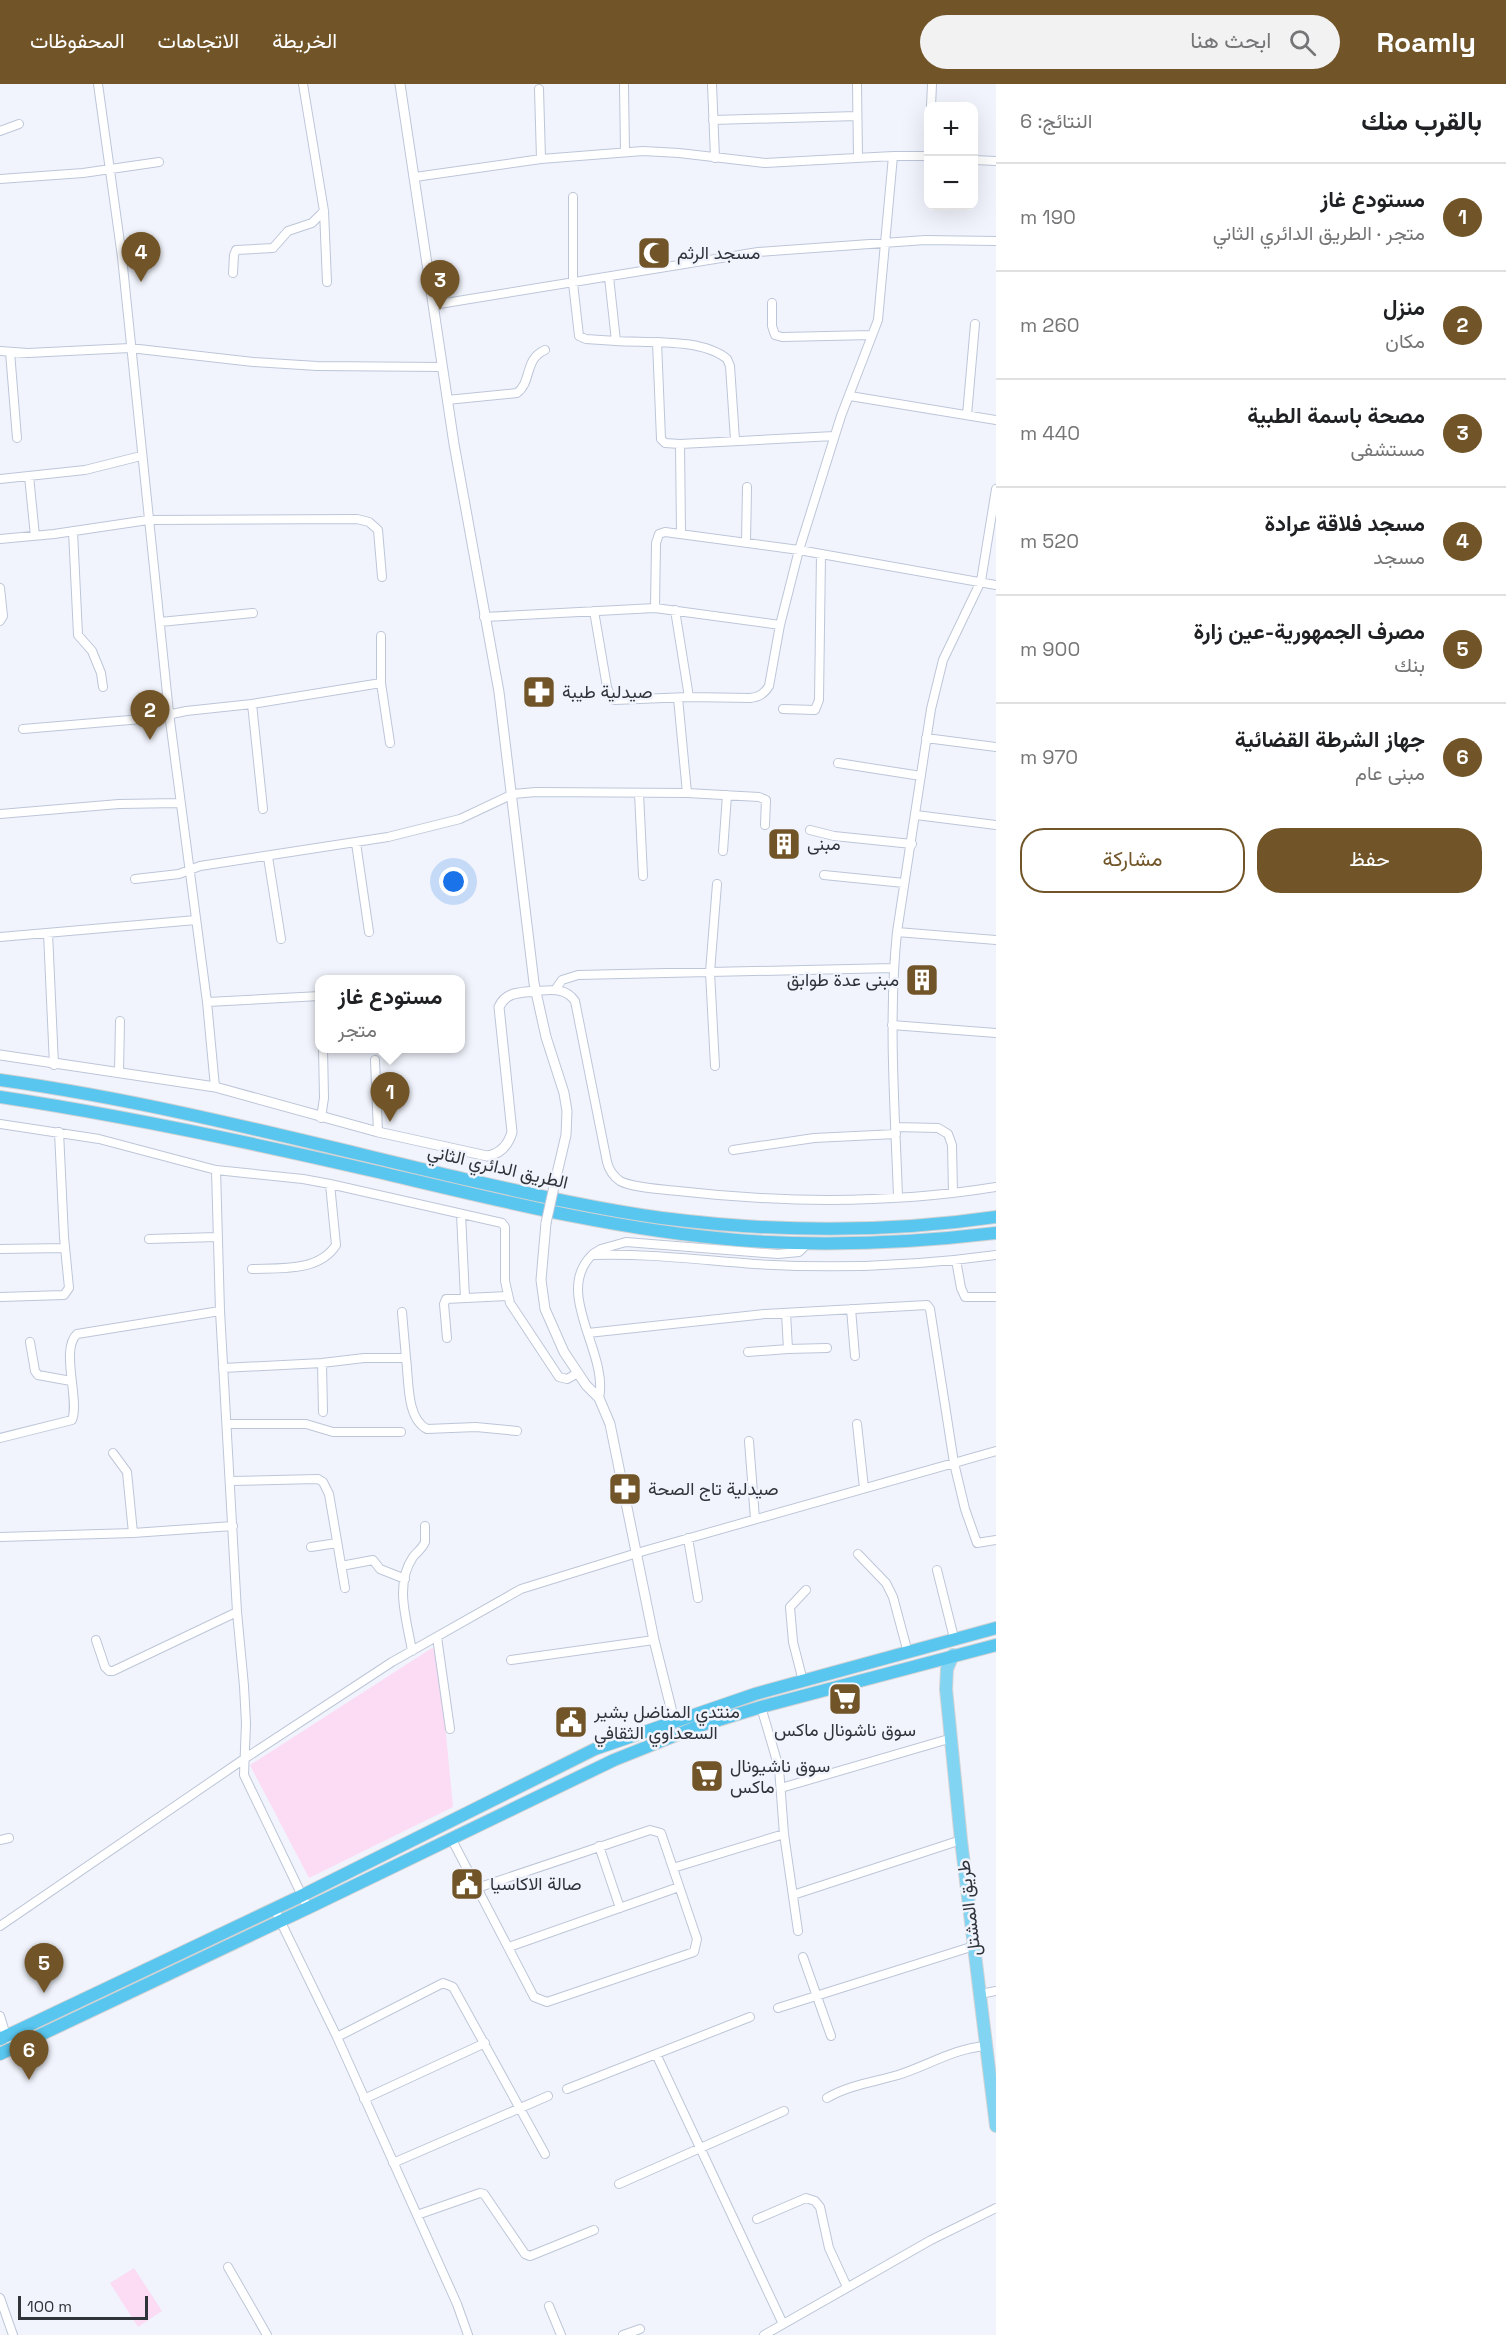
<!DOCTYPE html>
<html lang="ar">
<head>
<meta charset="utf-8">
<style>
	body { margin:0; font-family:"Space Grotesk",Vazirmatn,sans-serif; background:#f2f2f2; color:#202124; direction:rtl }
	.controls { position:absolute; right:18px; top:18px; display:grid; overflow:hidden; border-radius:12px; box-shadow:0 6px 24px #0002 }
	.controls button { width:54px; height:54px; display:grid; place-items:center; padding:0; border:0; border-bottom:2px solid #e0e0e0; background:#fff; color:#202124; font:30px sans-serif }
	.scale { position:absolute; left:18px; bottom:15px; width:130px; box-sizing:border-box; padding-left:6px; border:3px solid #2f333a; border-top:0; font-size:16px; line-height:21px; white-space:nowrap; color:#2f333a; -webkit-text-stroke:4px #f1f4fc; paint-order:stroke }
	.you { position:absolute; left:454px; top:798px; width:21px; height:21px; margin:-15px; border:4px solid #fff; border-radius:50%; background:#1a73e8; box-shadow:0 0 0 9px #1a73e833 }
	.badge { display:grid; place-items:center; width:39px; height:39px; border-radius:50%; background:#715528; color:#fff; font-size:20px; font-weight:700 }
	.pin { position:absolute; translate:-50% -50px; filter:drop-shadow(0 2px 3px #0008) }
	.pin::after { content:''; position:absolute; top:32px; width:21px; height:18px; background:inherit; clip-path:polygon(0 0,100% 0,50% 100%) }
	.popup { position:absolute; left:315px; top:891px; width:150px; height:78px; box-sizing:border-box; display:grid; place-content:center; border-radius:12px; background:#fff; filter:drop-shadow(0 2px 4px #0005); font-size:20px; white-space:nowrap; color:#757577 }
	.popup b { font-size:22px; color:#202124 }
	.popup::after { content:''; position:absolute; left:50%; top:100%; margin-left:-12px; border:12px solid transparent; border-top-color:#fff }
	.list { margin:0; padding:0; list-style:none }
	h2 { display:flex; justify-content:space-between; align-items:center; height:78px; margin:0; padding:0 24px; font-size:26px }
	h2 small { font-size:20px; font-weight:400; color:#757577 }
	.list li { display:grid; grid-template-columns:39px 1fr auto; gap:18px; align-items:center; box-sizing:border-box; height:108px; padding:0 24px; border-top:2px solid #e0e0e0 }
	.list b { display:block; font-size:22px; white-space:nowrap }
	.list p { margin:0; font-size:20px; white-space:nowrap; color:#757577 }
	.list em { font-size:20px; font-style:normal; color:#757577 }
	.actions { display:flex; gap:12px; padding:18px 24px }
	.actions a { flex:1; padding:14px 0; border:2px solid #715528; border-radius:24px; text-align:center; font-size:21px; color:#715528 }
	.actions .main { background:#715528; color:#fff }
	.icon { flex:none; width:33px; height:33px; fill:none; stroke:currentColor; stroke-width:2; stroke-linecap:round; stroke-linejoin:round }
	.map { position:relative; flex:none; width:996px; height:2251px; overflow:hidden; direction:ltr }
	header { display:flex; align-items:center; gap:36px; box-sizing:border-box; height:84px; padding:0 30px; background:#715528; color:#fff }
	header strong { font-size:28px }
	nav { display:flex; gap:33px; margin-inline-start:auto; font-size:21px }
	.search { width:420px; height:54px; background:#f2f2f2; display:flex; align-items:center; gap:15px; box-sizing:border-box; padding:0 21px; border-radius:33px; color:#757577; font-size:22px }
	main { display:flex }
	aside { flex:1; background:#fff }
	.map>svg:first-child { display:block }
	.green { fill:#fcdbf4 }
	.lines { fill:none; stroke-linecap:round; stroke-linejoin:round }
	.minor-casing { stroke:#bdc6d8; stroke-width:10 }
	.tertiary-casing { stroke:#bdc6d8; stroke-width:11 }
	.primary-casing { stroke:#d1d2d4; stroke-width:14 }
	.trunk-casing { stroke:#d1d2d4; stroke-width:14 }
	.minor { stroke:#fff; stroke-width:8 }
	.tertiary { stroke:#fff; stroke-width:9 }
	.primary { stroke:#82d4f3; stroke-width:12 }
	.trunk { stroke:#58c6ef; stroke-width:12 }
	.tertiary-bridge-casing { stroke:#bdc6d8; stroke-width:11; stroke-linecap:butt }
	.tertiary-bridge { stroke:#fff; stroke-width:9 }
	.labels { text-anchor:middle; stroke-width:5; stroke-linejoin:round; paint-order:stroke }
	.poi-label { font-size:18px; fill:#2f333a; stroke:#f1f4fc; text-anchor:start }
	.street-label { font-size:18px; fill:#2f333a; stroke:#f1f4fc }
</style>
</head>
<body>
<header>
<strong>Roamly</strong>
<div class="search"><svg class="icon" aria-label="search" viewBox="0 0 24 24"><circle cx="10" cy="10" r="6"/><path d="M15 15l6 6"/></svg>ابحث هنا</div>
<nav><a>الخريطة</a><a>الاتجاهات</a><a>المحفوظات</a></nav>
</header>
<main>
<aside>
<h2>بالقرب منك<small>النتائج: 6</small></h2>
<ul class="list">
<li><span class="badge">1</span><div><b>مستودع غاز</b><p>متجر · الطريق الدائري الثاني</p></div><em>190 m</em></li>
<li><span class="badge">2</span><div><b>منزل</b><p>مكان</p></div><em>260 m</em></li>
<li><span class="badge">3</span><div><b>مصحة باسمة الطبية</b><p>مستشفى</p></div><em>440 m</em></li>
<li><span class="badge">4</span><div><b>مسجد فلاقة عرادة</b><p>مسجد</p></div><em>520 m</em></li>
<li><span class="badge">5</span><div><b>مصرف الجمهورية-عين زارة</b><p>بنك</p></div><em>900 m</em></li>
<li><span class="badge">6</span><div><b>جهاز الشرطة القضائية</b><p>مبنى عام</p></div><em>970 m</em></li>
</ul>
<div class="actions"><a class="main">حفظ</a><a>مشاركة</a></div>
</aside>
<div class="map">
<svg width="996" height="2251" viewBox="0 0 996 2251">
	<rect width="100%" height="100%" fill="#f1f4fc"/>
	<path class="green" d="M 432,1564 L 438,1568 L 453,1723 L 309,1794 L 250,1681 Z
		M 134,2184 L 162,2227 L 138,2243 L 110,2199 Z"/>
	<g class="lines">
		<defs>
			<path id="minor" d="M 98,0 L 122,173 L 169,629 L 207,918 L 215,1003
				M 303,0 L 324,127 L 327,198
				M 712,0 L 715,74
				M 857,0 L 858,73
				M 624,2 L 625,68
				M 539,5 L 541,75
				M 931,22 L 932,0
				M 713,36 L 857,32
				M 0,47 L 19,40
				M 974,76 L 996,77
				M 415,93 L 541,75 L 643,67 L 679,69 L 765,79 L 893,72 L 928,72
				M 0,95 L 83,89 L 159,78
				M 573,113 L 573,199 L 579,252 L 586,255 L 616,257
				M 233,189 L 234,171 L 236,166 L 273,164 L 288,147 L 312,139 L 324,127
				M 609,193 L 616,257 C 648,259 702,254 727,275 L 730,282 L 735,356
				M 772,219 L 772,242 L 775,251 L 782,253 L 872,251
				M 433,221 L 758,168 L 925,156 L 996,157
				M 657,258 L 661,355 L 665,359 L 680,360
				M 0,267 L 28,269 L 130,264 L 253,278 L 317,282 L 442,283
				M 10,268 L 17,354
				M 850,312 L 996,336
				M 447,316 L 517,309 C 532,298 524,275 545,266
				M 967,331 L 975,240
				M 29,392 L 35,452
				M 0,395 L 85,386 L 141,372
				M 73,447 L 78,551 L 92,567 L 101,589 L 103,603
				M 681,449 L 680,360 L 834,352
				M 0,455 L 54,450 L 148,436 L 357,435 L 369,438 L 378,446 L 382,493
				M 746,459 L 747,403
				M 0,504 L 3,532 L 0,537
				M 655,524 L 656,459 L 659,450 L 665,448 L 799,466 L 996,501
				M 675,526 L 689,613
				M 594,527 L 607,603 L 611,614 L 614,616 L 689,613 L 750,614 C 759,613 764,610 769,602 L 780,541 L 799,466 L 841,332 L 878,236 L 893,72
				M 484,533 L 655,524 L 780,541
				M 160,538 L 253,529
				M 381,552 L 381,599 L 390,659
				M 678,614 L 687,709
				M 252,620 L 263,725
				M 783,625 L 815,626 L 819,616 L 821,470
				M 23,645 L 154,634 L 186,627 L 252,620 L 381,599
				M 926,654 L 996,663
				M 838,679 L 921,692
				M 639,709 L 643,792
				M 0,730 L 119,720 L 179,719
				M 916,731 L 996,741
				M 810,746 L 834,752 L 912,760
				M 356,759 L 369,848
				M 723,767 L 727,711
				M 268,773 L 281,855
				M 824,791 L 904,799
				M 135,795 L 179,790 L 200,782 L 388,753 L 460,735 L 513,710 L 536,708 L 687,709 L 759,713 L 766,716 L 765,741
				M 897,848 L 996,856
				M 48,849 L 54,981
				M 0,853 L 196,836
				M 555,906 L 562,896 L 578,891 L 893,884
				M 536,907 C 551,906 565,903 575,917 L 607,1078 C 609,1086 613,1092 620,1097 C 633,1104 662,1105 678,1107 C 783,1119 892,1120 996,1103
				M 207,918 L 320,912
				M 892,941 L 996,949
				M 375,976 L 378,1048
				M 715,982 L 710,888 L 717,800
				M 119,989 L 120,937
				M 321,1034 L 324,1014 L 323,964
				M 0,1040 L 99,1055 L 216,1086 L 303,1095 L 330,1100 L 502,1139 L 505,1143 L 505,1197 L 510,1219 L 559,1293 L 567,1295 L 578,1289
				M 895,1043 L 938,1044 L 948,1050 L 952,1061 L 953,1109
				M 733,1066 L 814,1054 L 896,1050
				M 216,1086 L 220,1227 L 237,1528 L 244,1602 L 246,1639 L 244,1691 L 308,1824
				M 898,1113 C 895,1025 888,936 897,848 L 931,625 L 943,576 L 981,497 L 996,405
				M 461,1130 L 465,1214
				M 149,1155 L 217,1153
				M 0,1165 L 65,1164
				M 593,1170 L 601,1165 L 626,1158 L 778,1170 L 799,1168 L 808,1159
				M 956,1176 L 961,1204 L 965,1213 L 996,1213
				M 252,1185 C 279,1184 319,1188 336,1161 L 330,1100
				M 0,1213 L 64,1211 L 69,1204 L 64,1153 L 59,1048
				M 851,1225 L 855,1272
				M 786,1229 L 788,1265 L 827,1264
				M 588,1249 L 765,1230 L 927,1221 L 930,1225 L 954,1379 L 965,1425 L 977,1459 L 996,1456
				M 447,1254 L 444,1220 L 446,1215 L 507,1212
				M 30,1258 L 35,1287 L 38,1291 L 71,1297
				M 748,1268 L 788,1265
				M 406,1274 C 409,1296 406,1334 427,1345 L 476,1343 L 517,1347
				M 322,1279 L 323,1328
				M 223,1284 L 322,1279 L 364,1274 L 406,1274 L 402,1228
				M 599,1314 C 609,1269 553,1209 592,1171 C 647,1169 700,1176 755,1180 C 835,1185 916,1182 996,1171
				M 227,1340 L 306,1340 L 333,1348 L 401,1348
				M 857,1340 L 864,1404
				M 0,1354 L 72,1336 C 80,1316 60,1265 77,1250 L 220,1227
				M 749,1357 L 755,1435
				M 113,1369 L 127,1388 L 133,1449
				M 230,1397 L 318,1395 L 323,1398 L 329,1410 L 345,1504
				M 0,1453 L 133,1449 L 233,1442
				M 688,1454 L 698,1514
				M 311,1463 L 337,1459
				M 858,1470 L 886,1499 L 893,1513 L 908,1569
				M 341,1482 L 373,1476 L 380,1485 L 405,1495
				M 937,1486 L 954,1554
				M 437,1553 L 450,1645
				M 96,1556 L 105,1583 L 109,1587 L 113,1587 L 237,1528
				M 412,1567 C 407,1536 394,1501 413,1473 C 417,1468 422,1465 425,1458 L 425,1442
				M 511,1576 L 654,1556
				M 803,1597 L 793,1558 L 790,1523 L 806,1506
				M 761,1623 L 779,1684 L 784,1750 L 798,1847
				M 781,1704 L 952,1654
				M 451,1754 L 534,1913 L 547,1918 L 694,1868 L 697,1855 L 661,1749 L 650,1746 L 477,1804
				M 0,1756 L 9,1754
				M 599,1762 L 620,1824
				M 673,1784 L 784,1750
				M 793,1811 L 961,1756
				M 274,1824 L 337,1953 L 457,2220 L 468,2251
				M 0,1842 L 244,1675 L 392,1578 L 521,1505 L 637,1469 L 996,1367
				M 509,1863 L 679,1803
				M 803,1873 L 831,1952
				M 980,1910 L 996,1907
				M 778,1924 L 974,1862
				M 0,1932 L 7,1955
				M 337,1953 L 443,1899 L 453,1903 L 545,2070
				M 656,1970 L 783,2240
				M 567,2005 L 750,1933
				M 827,2014 C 849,2001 874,1998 898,1991 C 927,1982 955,1964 986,1962
				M 364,2015 L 485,1959
				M 393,2079 L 548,2012
				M 619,2100 L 784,2027
				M 417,2131 L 480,2109 L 484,2110 L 525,2170 L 530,2172 L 594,2146
				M 757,2135 L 806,2114 L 815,2117 L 820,2123 L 829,2164 L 847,2203
				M 228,2183 L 267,2251
				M 0,2214 L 13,2251
				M 549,2222 L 561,2251
				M 623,2251 L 640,2245
				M 764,2251 L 931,2156 L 996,2124"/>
			<path id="tertiary" d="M 400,0 L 454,360 L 499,608 L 534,899 L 546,953 L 564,1009 L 567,1027 L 566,1051 L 555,1098
				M 0,971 L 215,1003 L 378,1048 L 487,1072 C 500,1070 508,1062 512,1048 L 499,923 C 506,907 521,909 536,907
				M 546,1139 L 541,1196 L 545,1225 L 564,1268 L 586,1301 L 599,1314 L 610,1340 L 654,1556 L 674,1636"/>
			<path id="primary" d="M 953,1571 L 947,1585 L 946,1605 L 961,1756 L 996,2042"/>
			<path id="trunk" d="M 0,996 C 151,1017 299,1056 447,1091 C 518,1107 589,1124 662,1134 C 772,1148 886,1149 996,1133
				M 0,1013 C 127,1032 253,1059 378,1088 C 497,1116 615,1146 737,1156 C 823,1163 911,1159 996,1149
				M 0,1955 L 301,1812 L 595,1665 L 755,1610 L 996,1544
				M 0,1970 L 308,1824 L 614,1676 L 699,1642 L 761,1623 L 996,1561"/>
		</defs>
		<use href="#minor" class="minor-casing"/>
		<use href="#tertiary" class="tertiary-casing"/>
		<use href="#primary" class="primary-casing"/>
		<use href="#trunk" class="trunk-casing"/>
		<use href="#minor" class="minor"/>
		<use href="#tertiary" class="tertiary"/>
		<use href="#primary" class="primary"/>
		<use href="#trunk" class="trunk"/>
		<defs>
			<path id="tertiary-bridge" d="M 546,1139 L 555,1098"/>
		</defs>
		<use href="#tertiary-bridge" class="tertiary-bridge-casing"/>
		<use href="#tertiary-bridge" class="tertiary-bridge"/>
	</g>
	<defs>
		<symbol id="mosque-square" viewBox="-11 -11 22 22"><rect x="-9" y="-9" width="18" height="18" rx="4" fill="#715528" stroke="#f1f4fc"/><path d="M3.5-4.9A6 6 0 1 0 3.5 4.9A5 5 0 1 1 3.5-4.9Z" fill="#fff"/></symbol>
		<symbol id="pharmacy-square" viewBox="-11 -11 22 22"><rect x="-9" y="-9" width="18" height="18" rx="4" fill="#715528" stroke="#f1f4fc"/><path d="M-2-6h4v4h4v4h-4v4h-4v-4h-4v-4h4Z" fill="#fff"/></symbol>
		<symbol id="building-square" viewBox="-11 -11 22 22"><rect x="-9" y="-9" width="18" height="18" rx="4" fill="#715528" stroke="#f1f4fc"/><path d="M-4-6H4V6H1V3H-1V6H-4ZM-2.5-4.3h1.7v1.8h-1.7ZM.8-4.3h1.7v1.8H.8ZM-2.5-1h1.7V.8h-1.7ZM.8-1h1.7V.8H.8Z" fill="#fff"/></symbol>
		<symbol id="supermarket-square" viewBox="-11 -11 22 22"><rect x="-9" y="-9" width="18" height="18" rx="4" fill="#715528" stroke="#f1f4fc"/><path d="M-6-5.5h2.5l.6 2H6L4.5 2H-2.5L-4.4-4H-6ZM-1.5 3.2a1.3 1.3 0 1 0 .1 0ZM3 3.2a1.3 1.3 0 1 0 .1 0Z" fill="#fff"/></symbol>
		<symbol id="civic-square" viewBox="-11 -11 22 22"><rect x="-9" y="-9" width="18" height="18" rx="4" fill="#715528" stroke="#f1f4fc"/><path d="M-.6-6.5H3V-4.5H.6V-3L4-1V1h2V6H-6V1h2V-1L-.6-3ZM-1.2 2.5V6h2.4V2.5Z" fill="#fff"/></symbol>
	</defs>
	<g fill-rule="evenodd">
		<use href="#mosque-square" x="635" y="150" width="38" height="38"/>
		<use href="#pharmacy-square" x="520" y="589" width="38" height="38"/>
		<use href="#building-square" x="765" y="741" width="38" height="38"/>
		<use href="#building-square" x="903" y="877" width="38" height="38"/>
		<use href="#pharmacy-square" x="606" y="1386" width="38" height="38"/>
		<use href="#supermarket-square" x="826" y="1596" width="38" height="38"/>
		<use href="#civic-square" x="552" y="1619" width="38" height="38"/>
		<use href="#supermarket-square" x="688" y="1673" width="38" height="38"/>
		<use href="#civic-square" x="448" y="1781" width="38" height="38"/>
	</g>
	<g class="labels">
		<g class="poi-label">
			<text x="677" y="175">مسجد الرثم</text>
			<text x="562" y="614">صيدلية طيبة</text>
			<text x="807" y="766">مبنى</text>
			<text x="899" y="902" text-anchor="end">مبنى عدة طوابق</text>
			<text x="648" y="1411">صيدلية تاج الصحة</text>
			<text x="594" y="1634">منتدي المناضل بشير<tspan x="594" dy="21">السعداوي الثقافي</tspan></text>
			<text x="845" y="1652" text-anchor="middle">سوق ناشونال ماكس</text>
			<text x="730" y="1688">سوق ناشيونال<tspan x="730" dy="21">ماكس</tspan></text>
			<text x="490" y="1806">صالة الاكاسيا</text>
		</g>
		<g class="street-label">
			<text transform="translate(498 1083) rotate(13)" y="6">الطريق الدائري الثاني</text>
			<text transform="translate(969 1824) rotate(-97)" y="6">طريق المشتل</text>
		</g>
	</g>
</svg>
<div class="controls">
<button>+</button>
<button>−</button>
</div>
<div class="scale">100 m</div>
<div class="you"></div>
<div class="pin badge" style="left:390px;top:1038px">1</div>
<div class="popup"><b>مستودع غاز</b>متجر</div>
<div class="pin badge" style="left:150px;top:656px">2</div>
<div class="pin badge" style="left:440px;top:226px">3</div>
<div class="pin badge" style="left:141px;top:198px">4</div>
<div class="pin badge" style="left:44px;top:1909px">5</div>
<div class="pin badge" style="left:29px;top:1996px">6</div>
</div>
</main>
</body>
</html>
